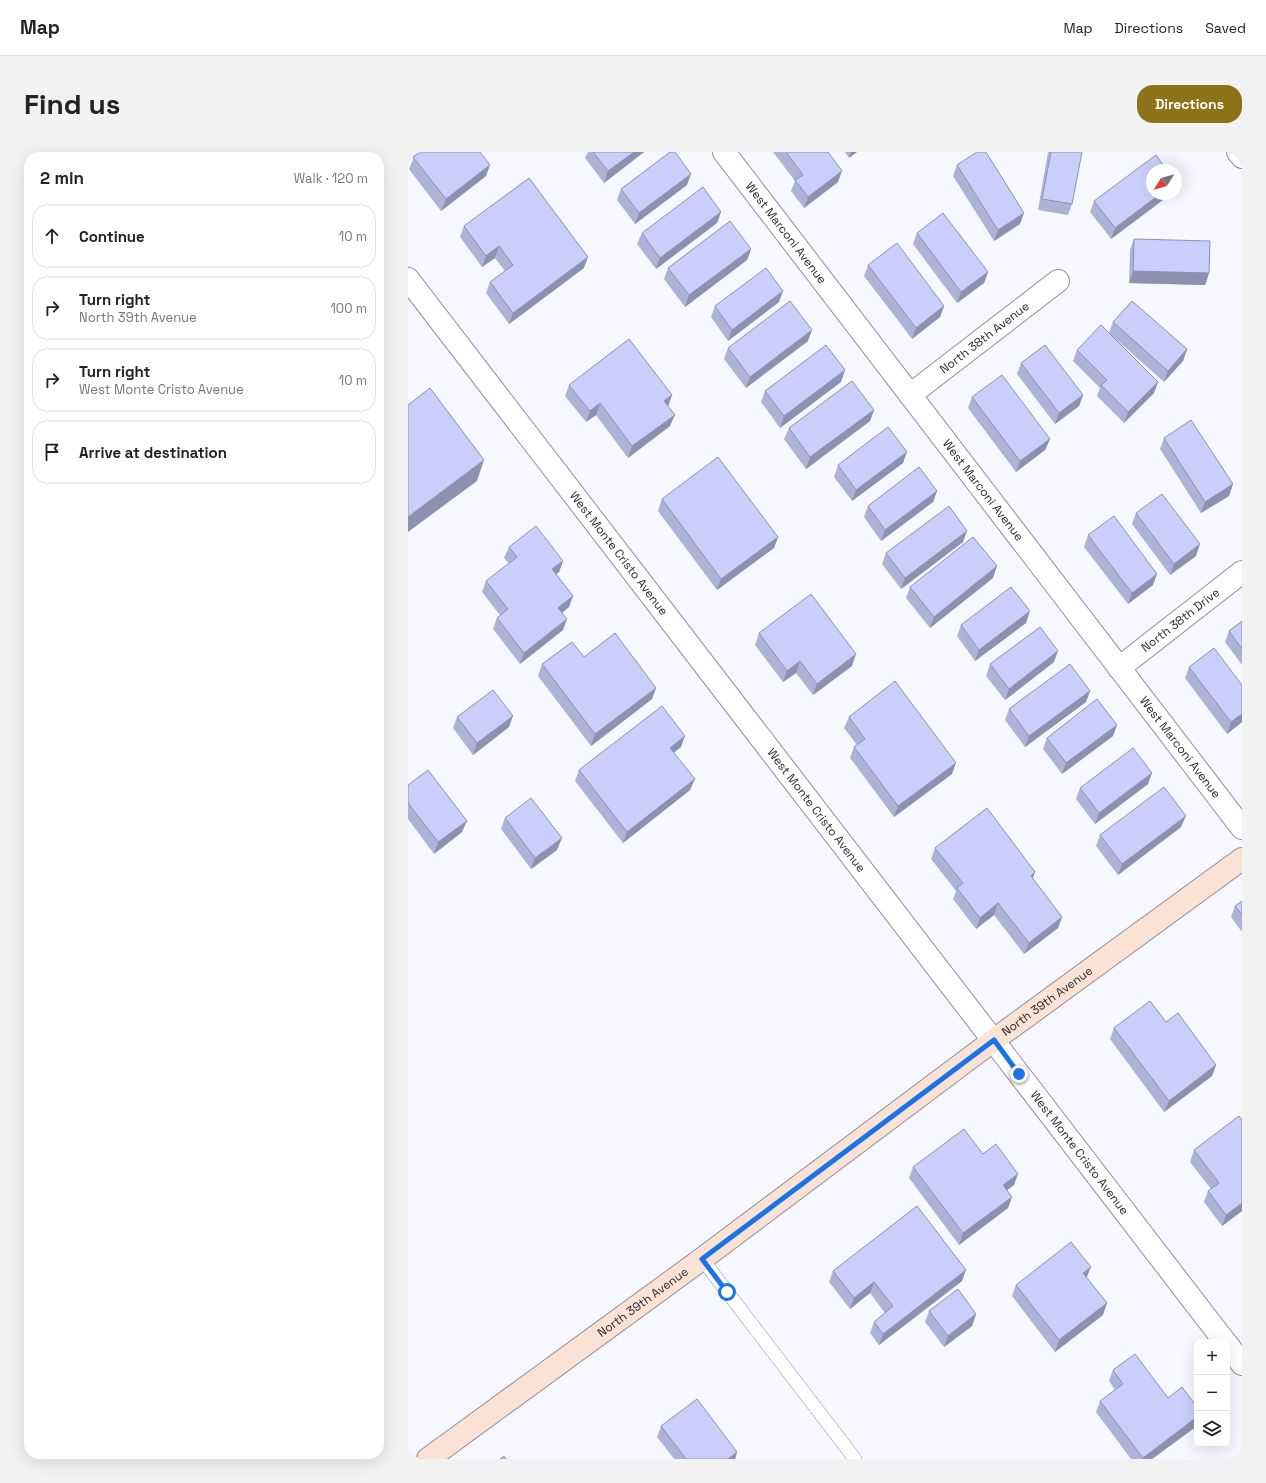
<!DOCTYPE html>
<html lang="en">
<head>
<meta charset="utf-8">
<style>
	body { margin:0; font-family:"Space Grotesk",sans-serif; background:#f2f2f2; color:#222 }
	.controls { position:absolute; right:12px; bottom:12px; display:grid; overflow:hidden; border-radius:8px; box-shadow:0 4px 16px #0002 }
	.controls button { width:36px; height:36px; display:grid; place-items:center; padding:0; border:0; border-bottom:1px solid #e0e0e0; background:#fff; color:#222; font:20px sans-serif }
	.compass { position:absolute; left:738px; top:12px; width:36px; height:36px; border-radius:50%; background:#fff; box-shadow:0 4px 16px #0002; rotate:233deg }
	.stop { position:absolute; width:12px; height:12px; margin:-9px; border:3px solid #1a73e8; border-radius:50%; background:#fff }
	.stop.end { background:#1a73e8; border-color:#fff; box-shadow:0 1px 4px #0008 }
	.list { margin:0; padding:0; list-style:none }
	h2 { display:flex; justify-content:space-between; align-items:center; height:52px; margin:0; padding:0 16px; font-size:17px }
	h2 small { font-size:13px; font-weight:400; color:#767676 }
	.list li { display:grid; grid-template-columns:26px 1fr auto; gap:12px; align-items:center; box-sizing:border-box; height:64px; margin:0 8px 8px; padding:0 8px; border:1px solid #e0e0e0; border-radius:16px }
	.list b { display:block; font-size:15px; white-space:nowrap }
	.list p { margin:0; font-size:13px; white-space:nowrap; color:#767676 }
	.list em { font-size:13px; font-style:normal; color:#767676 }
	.icon { flex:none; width:22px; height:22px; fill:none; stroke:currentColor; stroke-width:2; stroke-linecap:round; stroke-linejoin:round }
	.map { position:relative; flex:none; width:834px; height:1307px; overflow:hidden; border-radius:16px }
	header { display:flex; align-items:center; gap:24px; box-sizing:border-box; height:56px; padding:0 20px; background:#fff; border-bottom:1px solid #e0e0e0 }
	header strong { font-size:19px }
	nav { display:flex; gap:22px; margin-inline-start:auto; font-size:14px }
	.intro { display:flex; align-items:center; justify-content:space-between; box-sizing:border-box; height:96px; padding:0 24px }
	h1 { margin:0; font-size:28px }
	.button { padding:10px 18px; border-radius:16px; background:#8c7317; color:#fff; font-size:14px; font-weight:700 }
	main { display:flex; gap:24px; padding:0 24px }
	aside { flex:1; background:#fff; border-radius:16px; box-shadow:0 4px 16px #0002 }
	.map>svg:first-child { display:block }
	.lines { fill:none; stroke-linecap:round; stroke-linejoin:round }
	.lane-casing { stroke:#8f9097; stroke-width:14 }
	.street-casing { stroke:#8f9097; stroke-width:24 }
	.secondary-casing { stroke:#8f9097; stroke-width:24 }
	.lane { stroke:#fff; stroke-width:13 }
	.street { stroke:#fff; stroke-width:22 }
	.secondary { stroke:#fae2d5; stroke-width:22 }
	.wall { fill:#adb2d7 }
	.shaded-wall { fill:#8d91af }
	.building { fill:#c9cffa; stroke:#8d91af }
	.route { stroke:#1a73e8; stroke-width:5 }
	.labels { text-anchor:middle; stroke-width:3; stroke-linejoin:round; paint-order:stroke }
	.street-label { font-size:12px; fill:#2b2c2f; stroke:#fff }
</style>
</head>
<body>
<header>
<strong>Map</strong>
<nav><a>Map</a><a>Directions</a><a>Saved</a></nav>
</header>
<div class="intro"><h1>Find us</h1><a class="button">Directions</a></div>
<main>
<aside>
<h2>2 min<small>Walk · 120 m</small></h2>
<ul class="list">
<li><svg class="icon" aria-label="ahead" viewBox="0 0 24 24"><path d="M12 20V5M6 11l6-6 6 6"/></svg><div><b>Continue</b></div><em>10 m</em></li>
<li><svg class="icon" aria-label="right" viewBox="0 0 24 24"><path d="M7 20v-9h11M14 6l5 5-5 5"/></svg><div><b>Turn right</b><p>North 39th Avenue</p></div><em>100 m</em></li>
<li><svg class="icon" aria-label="right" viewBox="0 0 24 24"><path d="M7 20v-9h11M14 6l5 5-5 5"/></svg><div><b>Turn right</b><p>West Monte Cristo Avenue</p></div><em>10 m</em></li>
<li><svg class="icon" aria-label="arrive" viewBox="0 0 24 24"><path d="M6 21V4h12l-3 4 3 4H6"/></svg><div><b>Arrive at destination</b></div></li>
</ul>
</aside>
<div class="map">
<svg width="834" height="1307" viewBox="0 0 834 1307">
	<rect width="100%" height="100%" fill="#f7f8ff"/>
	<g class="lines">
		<defs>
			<path id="lane" d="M 294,1107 L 447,1307"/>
			<g id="street">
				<path id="s1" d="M 316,0 L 834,676"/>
				<path d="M 830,0 L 834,5"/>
				<path id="s2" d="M 0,127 L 817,1190"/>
				<path id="s3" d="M 502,243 L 650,129"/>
				<path id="s4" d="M 711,516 L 834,420"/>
				<path d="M 819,1192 L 834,1212"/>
			</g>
			<g id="secondary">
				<path id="s5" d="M 20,1307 L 294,1107 L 586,888 L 834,707"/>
			</g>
		</defs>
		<use href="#lane" class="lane-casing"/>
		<use href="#street" class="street-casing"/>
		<use href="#secondary" class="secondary-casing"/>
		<use href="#lane" class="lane"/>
		<use href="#street" class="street"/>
		<use href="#secondary" class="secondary"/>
	</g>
	<path class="wall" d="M 2,0 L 72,0 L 78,24 L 33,59 L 1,17 L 6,5 Z
		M 180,0 L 236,0 L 196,31 L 177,6 Z
		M 365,0 L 420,0 L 430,30 L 396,56 L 383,39 L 387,29 Z
		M 437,0 L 449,0 L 441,6 Z
		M 640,0 L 674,0 L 664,52 L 660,63 L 630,58 Z
		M 549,13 L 612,72 L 586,89 L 545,24 Z
		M 279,33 L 227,72 L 209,48 L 213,37 Z
		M 744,42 L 763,42 L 703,87 L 682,60 L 686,49 Z
		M 313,60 L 309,71 L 248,117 L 229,92 L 234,81 Z
		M 56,74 L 176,116 L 101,172 L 78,141 L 82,130 L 97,119 L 87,106 L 74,115 L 52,85 Z
		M 509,81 L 580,120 L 576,131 L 549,151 L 505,92 Z
		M 726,87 L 801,121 L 797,133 L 721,131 L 722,98 Z
		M 343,97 L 339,108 L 277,155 L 256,127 L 260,116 Z
		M 460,113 L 536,154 L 532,165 L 504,187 L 456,124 Z
		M 371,150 L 320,189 L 303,165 L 307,154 Z
		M 705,170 L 779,197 L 775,209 L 756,230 L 701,181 Z
		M 400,189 L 338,236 L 316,207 L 320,196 Z
		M 669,198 L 750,230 L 746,241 L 716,271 L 689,244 L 692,236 L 665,209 Z
		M 613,211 L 675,243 L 671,254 L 647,272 L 609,222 Z
		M 433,230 L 372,276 L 353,250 L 357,239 Z
		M 161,233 L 264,243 L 260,254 L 262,274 L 220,306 L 188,263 L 178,270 L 157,244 Z
		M 564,245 L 642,287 L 637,298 L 608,320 L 560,256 Z
		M 466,258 L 462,269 L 398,317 L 376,287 L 381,276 Z
		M 756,286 L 825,332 L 821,344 L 793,361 L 752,297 Z
		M 495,311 L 444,349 L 426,325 L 430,313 Z
		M 529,339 L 525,350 L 473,389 L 456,365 L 460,354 Z
		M 254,347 L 370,385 L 366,396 L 309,438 L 250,359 Z
		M 728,361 L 788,404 L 762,423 L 724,372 Z
		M 680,383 L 745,433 L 720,452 L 676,395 Z
		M 555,390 L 493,437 L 474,412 L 478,401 Z
		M 101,395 L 155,409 L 151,420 L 148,422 L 165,444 L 161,455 L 154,461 L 155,478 L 112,512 L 85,477 L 89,466 L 92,463 L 74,440 L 78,429 L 101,412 L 96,406 Z
		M 585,426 L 522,476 L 498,446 L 502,435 Z
		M 834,469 L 834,513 L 817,490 L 821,479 Z
		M 618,471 L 567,509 L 549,484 L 553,473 Z
		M 351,481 L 444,514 L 405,543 L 388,521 L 375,530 L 347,493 Z
		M 176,505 L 248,536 L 244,547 L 183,594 L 130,524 L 134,512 Z
		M 646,510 L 597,548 L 578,524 L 582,512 Z
		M 781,515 L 834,533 L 834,570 L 819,582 L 777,526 Z
		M 682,539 L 678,550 L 617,595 L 597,568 L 601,557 Z
		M 49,565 L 101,575 L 65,603 L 45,576 Z
		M 441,565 L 544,622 L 486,665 L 442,606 L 446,595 L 449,593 L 436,576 Z
		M 709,573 L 705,584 L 654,622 L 635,597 L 639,586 Z
		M 273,595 L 266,600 L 282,638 L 215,691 L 167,629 L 171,618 Z
		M 740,632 L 687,672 L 668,647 L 672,636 Z
		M 0,633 L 54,680 L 26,702 L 0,667 Z
		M 97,666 L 149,698 L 123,717 L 93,677 Z
		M 773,675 L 710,723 L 688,694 L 692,683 Z
		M 527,696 L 625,727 L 654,765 L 650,776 L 616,802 L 586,763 L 568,777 L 545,747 L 548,739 L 523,707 Z
		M 834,749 L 834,780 L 823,765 L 827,754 Z
		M 706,876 L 808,913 L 804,924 L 756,960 L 702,887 Z
		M 786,998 L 834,1059 L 814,1074 L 796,1050 L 800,1039 L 803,1037 L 782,1010 Z
		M 575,1002 L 606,1033 L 599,1038 L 604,1045 L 600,1056 L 551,1093 L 501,1026 L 505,1015 Z
		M 425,1119 L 554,1129 L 471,1193 L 462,1181 L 466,1170 L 477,1161 L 462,1141 L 442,1157 L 421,1130 Z
		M 679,1125 L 695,1163 L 647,1200 L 604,1144 L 608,1133 Z
		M 521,1159 L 568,1162 L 564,1174 L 536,1195 L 517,1170 Z
		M 705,1218 L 760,1246 L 789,1255 L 789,1274 L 744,1307 L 723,1307 L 688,1260 L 692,1249 L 707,1238 L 701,1229 Z
		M 253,1274 L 329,1300 L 327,1307 L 266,1307 L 249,1285 Z"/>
	<path class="shaded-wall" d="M 226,0 L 236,0 L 196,31 L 200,19 Z
		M 443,0 L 449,0 L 441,6 Z
		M 82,13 L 78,24 L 33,59 L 38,47 Z
		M 434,19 L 430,30 L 396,56 L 400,45 Z
		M 283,22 L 279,33 L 227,72 L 231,61 Z
		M 752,42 L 763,42 L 703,87 L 707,76 Z
		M 313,60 L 309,71 L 248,117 L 252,106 Z
		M 616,61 L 612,72 L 586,89 L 590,78 Z
		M 91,94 L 87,106 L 74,115 L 78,104 Z
		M 343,97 L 339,108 L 277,155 L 281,143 Z
		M 180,105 L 176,116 L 101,172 L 105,161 Z
		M 725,119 L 801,121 L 797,133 L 721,131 Z
		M 580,120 L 576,131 L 549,151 L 553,140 Z
		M 375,139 L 371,150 L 320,189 L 324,178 Z
		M 536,154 L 532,165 L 504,187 L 508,176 Z
		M 404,178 L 400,189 L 338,236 L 342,225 Z
		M 779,197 L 775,209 L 756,230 L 760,219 Z
		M 437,218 L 433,230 L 372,276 L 376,264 Z
		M 750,230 L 746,241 L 716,271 L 720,260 Z
		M 264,243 L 260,254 L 256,249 Z
		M 675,243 L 671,254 L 647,272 L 651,261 Z
		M 192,251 L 188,263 L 178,270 L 182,259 Z
		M 466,258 L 462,269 L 398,317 L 402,305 Z
		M 267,263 L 262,274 L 220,306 L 224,294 Z
		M 642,287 L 637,298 L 608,320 L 612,309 Z
		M 499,300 L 495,311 L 444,349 L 448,338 Z
		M 76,308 L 69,329 L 0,380 L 0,365 Z
		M 825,332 L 821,344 L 793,361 L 797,350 Z
		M 529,339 L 525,350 L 473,389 L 477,378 Z
		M 559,379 L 555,390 L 493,437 L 497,426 Z
		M 370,385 L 366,396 L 309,438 L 313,427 Z
		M 792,392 L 788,404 L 762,423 L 766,412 Z
		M 155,409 L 151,420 L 140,428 L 144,417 Z
		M 589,414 L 585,426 L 522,476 L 526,465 Z
		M 749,422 L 745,433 L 720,452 L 724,441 Z
		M 165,444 L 161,455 L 146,467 L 150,456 Z
		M 622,459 L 618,471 L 567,509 L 571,498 Z
		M 159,467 L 155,478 L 112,512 L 116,501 Z
		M 650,499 L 646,510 L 597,548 L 601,537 Z
		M 448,502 L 444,514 L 405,543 L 409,532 Z
		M 392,509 L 388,521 L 375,530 L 379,519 Z
		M 248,536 L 244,547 L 183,594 L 187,582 Z
		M 682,539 L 678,550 L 617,595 L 621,584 Z
		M 834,562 L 834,570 L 819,582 L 823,570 Z
		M 105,564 L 101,575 L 65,603 L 69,591 Z
		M 709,573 L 705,584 L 654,622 L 658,611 Z
		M 277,584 L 273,595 L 258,607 L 262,596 Z
		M 548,611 L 544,622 L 486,665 L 490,654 Z
		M 744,621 L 740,632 L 687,672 L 691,661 Z
		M 287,627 L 282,638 L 215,691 L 219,680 Z
		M 778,664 L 773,675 L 710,723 L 714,712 Z
		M 59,669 L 54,680 L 26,702 L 30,690 Z
		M 154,686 L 149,698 L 123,717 L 127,706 Z
		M 627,720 L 623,732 L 623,724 Z
		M 590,751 L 586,763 L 568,777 L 572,766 Z
		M 654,765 L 650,776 L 616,802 L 621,791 Z
		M 808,913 L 804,924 L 756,960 L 761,949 Z
		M 610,1022 L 606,1033 L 591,1044 L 595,1033 Z
		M 604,1045 L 600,1056 L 551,1093 L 555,1081 Z
		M 834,1051 L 834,1059 L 814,1074 L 818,1063 Z
		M 683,1115 L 678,1127 L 675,1121 Z
		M 558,1118 L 554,1129 L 471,1193 L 475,1182 Z
		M 466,1130 L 462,1141 L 442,1157 L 446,1146 Z
		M 699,1151 L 695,1163 L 647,1200 L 651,1188 Z
		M 568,1162 L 564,1174 L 536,1195 L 540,1184 Z
		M 789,1265 L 789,1274 L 744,1307 L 734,1307 L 735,1306 Z
		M 329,1300 L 327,1307 L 320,1307 Z"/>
	<path class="building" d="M 13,0 L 72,0 L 82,13 L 38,47 L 5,5 Z
		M 185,0 L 226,0 L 200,19 Z
		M 262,0 L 267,0 L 283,22 L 231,61 L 213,37 Z
		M 378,0 L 420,0 L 434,19 L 400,45 L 387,28 L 395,23 Z
		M 569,0 L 578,0 L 616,61 L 590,78 L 549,13 Z
		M 643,0 L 674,0 L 664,52 L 634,47 Z
		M 748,3 L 759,18 L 744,18 L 744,42 L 752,42 L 707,76 L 686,49 Z
		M 121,26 L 180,105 L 105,161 L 82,130 L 105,113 L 91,94 L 78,104 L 56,74 Z
		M 295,35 L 313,60 L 252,106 L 234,81 Z
		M 535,61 L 580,120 L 553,140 L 509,81 Z
		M 322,69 L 343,97 L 281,143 L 260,116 Z
		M 726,87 L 802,89 L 801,121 L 725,119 Z
		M 489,91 L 536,154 L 508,176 L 460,113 Z
		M 358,116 L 375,139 L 324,178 L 307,154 Z
		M 382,149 L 404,178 L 342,225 L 320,196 Z
		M 724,149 L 779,197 L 760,219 L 705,170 Z
		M 693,173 L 750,230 L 720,260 L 693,233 L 699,228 L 669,198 Z
		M 221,187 L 264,243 L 256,249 L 267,263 L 224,294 L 192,251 L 182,259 L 161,233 Z
		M 418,193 L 437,218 L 376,264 L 357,239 Z
		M 637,193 L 675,243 L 651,261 L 613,211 Z
		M 594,223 L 642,287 L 612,309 L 564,245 Z
		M 444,229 L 466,258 L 402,305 L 381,276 Z
		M 22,236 L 76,308 L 0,365 L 0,253 Z
		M 783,268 L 825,332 L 797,350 L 756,286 Z
		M 480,275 L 499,300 L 448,338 L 430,313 Z
		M 310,305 L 370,385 L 313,427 L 254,347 Z
		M 511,315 L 529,339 L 477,378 L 460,354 Z
		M 754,342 L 792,392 L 766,412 L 728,361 Z
		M 541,354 L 559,379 L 497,426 L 478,401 Z
		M 706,364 L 749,422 L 724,441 L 680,383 Z
		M 128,374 L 155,409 L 144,417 L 165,444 L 150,456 L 159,467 L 116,501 L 89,466 L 100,457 L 78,429 L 109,405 L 101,395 Z
		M 565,385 L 589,414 L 526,465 L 502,435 Z
		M 603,435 L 622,459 L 571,498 L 553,473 Z
		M 403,442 L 448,502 L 409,532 L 392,509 L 379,519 L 351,481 Z
		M 834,469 L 834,497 L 821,479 Z
		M 632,475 L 650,499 L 601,537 L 582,512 Z
		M 207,481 L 248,536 L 187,582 L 134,512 L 164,490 L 176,505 Z
		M 806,496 L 834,533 L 834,562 L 823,570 L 781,515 Z
		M 662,512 L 682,539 L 621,584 L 601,557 Z
		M 487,529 L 548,611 L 490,654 L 446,595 L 457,587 L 441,565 Z
		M 85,538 L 105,564 L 69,591 L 49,565 Z
		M 689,547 L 709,573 L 658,611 L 639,586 Z
		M 254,554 L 277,584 L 262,596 L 287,627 L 219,680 L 171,618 Z
		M 725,596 L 744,621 L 691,661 L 672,636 Z
		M 20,618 L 59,669 L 30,690 L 0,651 L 0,633 Z
		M 756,635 L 778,664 L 714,712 L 692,683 Z
		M 123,646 L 154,686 L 127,706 L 97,666 Z
		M 579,656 L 627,720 L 623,724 L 654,765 L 621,791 L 590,751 L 572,766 L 549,736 L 555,731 L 527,696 Z
		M 834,749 L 834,763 L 827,754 Z
		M 742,849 L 758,870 L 770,861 L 808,913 L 761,949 L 706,876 Z
		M 831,964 L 834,968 L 834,1051 L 818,1063 L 800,1039 L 811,1031 L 786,998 Z
		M 556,977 L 575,1002 L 588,992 L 610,1022 L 595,1033 L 604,1045 L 555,1081 L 505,1015 Z
		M 509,1054 L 558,1118 L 475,1182 L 466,1170 L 485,1154 L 466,1130 L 446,1146 L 425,1119 Z
		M 663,1090 L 683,1115 L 675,1121 L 699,1151 L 651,1188 L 608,1133 Z
		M 550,1137 L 568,1162 L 540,1184 L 521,1159 Z
		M 727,1202 L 760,1246 L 774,1235 L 789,1255 L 789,1265 L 735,1306 L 692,1249 L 715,1232 L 705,1218 Z
		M 289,1247 L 329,1300 L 320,1307 L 278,1307 L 253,1274 Z
		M 96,1304 L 98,1307 L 92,1307 Z"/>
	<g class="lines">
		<path class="route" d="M 319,1140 L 294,1107 L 586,888 L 611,922"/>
	</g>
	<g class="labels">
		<g class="street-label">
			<text dy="4" stroke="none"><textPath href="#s1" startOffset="102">West Marconi Avenue</textPath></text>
			<text dy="4" stroke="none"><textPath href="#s3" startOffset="94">North 38th Avenue</textPath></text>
			<text dy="4" stroke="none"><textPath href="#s1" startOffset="426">West Marconi Avenue</textPath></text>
			<text dy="4" stroke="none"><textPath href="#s2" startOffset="346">West Monte Cristo Avenue</textPath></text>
			<text dy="4" stroke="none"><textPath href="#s4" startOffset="78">North 38th Drive</textPath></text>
			<text dy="4" stroke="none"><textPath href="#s1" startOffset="750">West Marconi Avenue</textPath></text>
			<text dy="4" stroke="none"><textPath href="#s2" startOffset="670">West Monte Cristo Avenue</textPath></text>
			<text dy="4" stroke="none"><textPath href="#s5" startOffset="770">North 39th Avenue</textPath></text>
			<text dy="4" stroke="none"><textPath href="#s2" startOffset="1102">West Monte Cristo Avenue</textPath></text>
			<text dy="4" stroke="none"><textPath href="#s5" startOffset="266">North 39th Avenue</textPath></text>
		</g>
	</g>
</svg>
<div class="controls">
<button>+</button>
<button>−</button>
<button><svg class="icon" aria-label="layers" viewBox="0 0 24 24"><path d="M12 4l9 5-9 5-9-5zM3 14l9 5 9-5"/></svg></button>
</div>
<svg class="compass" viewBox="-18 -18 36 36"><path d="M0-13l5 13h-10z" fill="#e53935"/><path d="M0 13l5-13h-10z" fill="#767676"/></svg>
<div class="stop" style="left:319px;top:1140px"></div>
<div class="stop end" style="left:611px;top:922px"></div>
</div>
</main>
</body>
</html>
